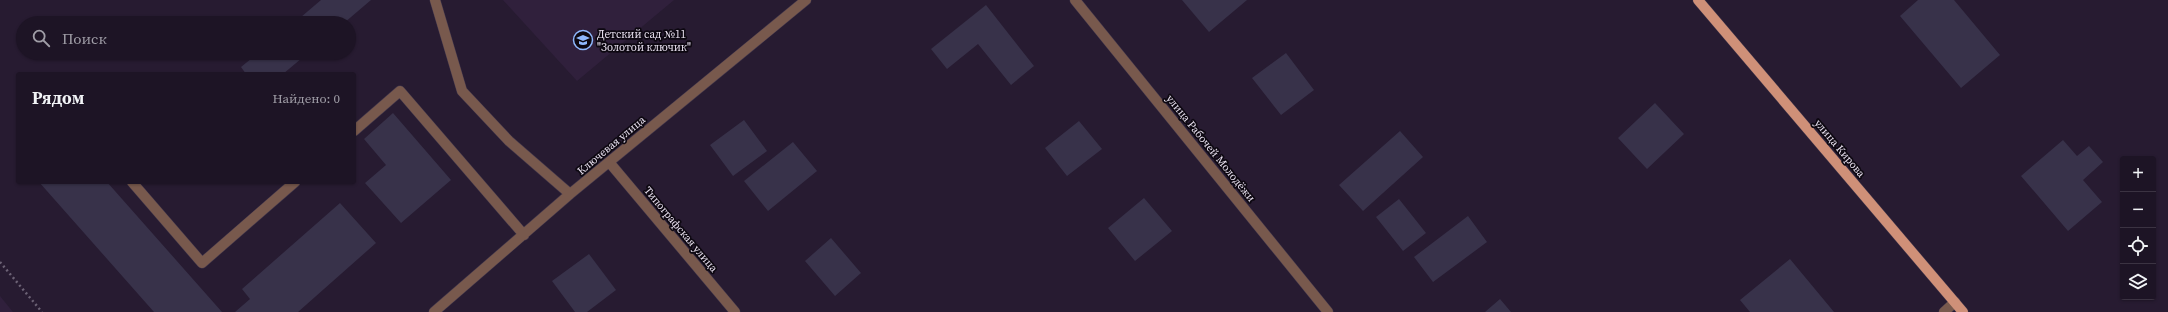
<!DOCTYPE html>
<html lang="ru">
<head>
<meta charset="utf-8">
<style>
	body { margin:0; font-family:"Source Serif 4",serif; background:#2a2132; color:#f1f3f6 }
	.controls { position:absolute; right:12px; bottom:12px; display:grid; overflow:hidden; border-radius:4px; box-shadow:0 1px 3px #0004 }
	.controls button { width:36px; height:36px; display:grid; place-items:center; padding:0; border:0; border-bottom:1px solid #3b3342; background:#1d1425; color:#f1f3f6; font:20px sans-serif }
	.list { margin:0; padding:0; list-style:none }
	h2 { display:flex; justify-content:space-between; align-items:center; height:52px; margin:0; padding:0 16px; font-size:17px }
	h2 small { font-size:13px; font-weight:400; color:#a09ea7 }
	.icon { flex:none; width:22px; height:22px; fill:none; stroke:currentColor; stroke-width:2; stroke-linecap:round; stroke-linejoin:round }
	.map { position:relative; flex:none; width:2168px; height:312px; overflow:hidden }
	.search { position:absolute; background:#1d1425; box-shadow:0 1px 3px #0004; left:16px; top:16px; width:340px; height:44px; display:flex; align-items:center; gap:10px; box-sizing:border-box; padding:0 14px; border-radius:22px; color:#a09ea7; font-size:15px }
	.panel { position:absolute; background:#1d1425; box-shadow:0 1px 3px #0004; left:16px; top:72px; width:340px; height:112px; border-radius:4px }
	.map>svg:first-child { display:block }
	.built { fill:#30203c }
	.building { fill:#38324a }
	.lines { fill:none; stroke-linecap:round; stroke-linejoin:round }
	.minor-casing { stroke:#42374c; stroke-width:11 }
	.major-casing { stroke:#42374c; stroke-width:11 }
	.path { stroke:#6c6275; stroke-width:2.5; stroke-dasharray:2 3; stroke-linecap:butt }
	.minor { stroke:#78594d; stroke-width:10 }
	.major { stroke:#cf9078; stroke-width:10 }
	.labels { text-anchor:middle; stroke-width:3.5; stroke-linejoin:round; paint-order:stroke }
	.poi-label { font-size:11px; fill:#eae2f1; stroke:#0d0811; text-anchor:start }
	.street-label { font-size:11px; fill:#eae2f1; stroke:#0d0811 }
</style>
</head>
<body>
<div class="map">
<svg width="2168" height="312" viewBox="0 0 2168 312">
	<rect width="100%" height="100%" fill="#271b31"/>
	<path class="built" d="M 503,0 L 674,0 L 577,81 Z
		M 0,296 L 13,312 L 0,312 Z"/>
	<path class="building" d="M 321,0 L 371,0 L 344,23 L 294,23 Z
		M 1182,0 L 1247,0 L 1209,32 Z
		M 1918,0 L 1954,0 L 2000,55 L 1961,88 L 1900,16 Z
		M 986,5 L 1034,66 L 1011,85 L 978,44 L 947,69 L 931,49 Z
		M 258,53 L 308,53 L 283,74 L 246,74 L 241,67 Z
		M 1286,53 L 1314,90 L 1281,115 L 1252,78 Z
		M 1655,103 L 1684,134 L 1647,169 L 1618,138 Z
		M 393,113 L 451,180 L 401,223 L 365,183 L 386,165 L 364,139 Z
		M 744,120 L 767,151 L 733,176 L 710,145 Z
		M 1079,121 L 1102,149 L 1067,176 L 1045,148 Z
		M 1400,131 L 1423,157 L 1363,211 L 1339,185 Z
		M 2063,140 L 2077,156 L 2089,146 L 2103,162 L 2083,180 L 2102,202 L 2068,231 L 2021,176 Z
		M 793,142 L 817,171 L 768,211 L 744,181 Z
		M 39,182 L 107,182 L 222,312 L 154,312 Z
		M 1144,198 L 1172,231 L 1135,261 L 1108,228 Z
		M 1399,199 L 1426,233 L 1403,251 L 1376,217 Z
		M 340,203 L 376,243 L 298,312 L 235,312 L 250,299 L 242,289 Z
		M 1468,216 L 1487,242 L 1433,282 L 1414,257 Z
		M 831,238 L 861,273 L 835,296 L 805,261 Z
		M 589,254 L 616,290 L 587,312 L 575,312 L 552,281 Z
		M 1790,259 L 1834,312 L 1750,312 L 1740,300 Z
		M 1500,299 L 1511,312 L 1485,312 Z"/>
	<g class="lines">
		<defs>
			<path id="minor" d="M 435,0 L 462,91 L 509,141 L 570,194
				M 1075,0 L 1328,312
				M 354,131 L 400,91 L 524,235
				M 609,162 L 735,312
				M 132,182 L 202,263 L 295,182
				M 434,312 L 570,194 L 806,0
				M 1944,312 L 1955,302"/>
			<path id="major" d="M 1698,0 L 1963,312"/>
		</defs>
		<use href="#minor" class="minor-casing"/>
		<use href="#major" class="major-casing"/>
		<path class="path" d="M 0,262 L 42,312"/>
		<use href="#minor" class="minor"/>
		<use href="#major" class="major"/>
	</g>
	<defs>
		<symbol id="school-ring" viewBox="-11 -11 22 22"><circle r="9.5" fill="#0d0811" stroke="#8fb8fd" stroke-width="1.5"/><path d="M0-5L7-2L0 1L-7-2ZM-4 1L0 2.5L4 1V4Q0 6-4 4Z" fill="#8fb8fd"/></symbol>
	</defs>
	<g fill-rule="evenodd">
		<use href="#school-ring" x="572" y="29" width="22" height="22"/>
	</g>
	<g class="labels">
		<g class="poi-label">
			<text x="597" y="38">Детский сад №11<tspan x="597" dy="13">"Золотой ключик"</tspan></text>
		</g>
		<g class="street-label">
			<text transform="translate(611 145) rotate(-40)" y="4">Ключевая улица</text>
			<text transform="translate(1211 148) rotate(51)" y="4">улица Рабочей Молодёжи</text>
			<text transform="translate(1840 148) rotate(50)" y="4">улица Кирова</text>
			<text transform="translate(681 229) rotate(50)" y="4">Типографская улица</text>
		</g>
	</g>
</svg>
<div class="controls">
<button>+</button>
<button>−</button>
<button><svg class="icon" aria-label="locate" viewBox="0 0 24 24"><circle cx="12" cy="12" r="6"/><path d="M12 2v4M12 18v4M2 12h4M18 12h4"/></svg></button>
<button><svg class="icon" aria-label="layers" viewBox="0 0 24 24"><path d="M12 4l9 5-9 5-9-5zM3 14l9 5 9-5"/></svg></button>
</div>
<div class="search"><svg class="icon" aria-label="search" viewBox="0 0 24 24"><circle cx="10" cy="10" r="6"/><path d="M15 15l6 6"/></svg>Поиск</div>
<section class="panel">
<h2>Рядом<small>Найдено: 0</small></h2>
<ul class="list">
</ul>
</section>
</div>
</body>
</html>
